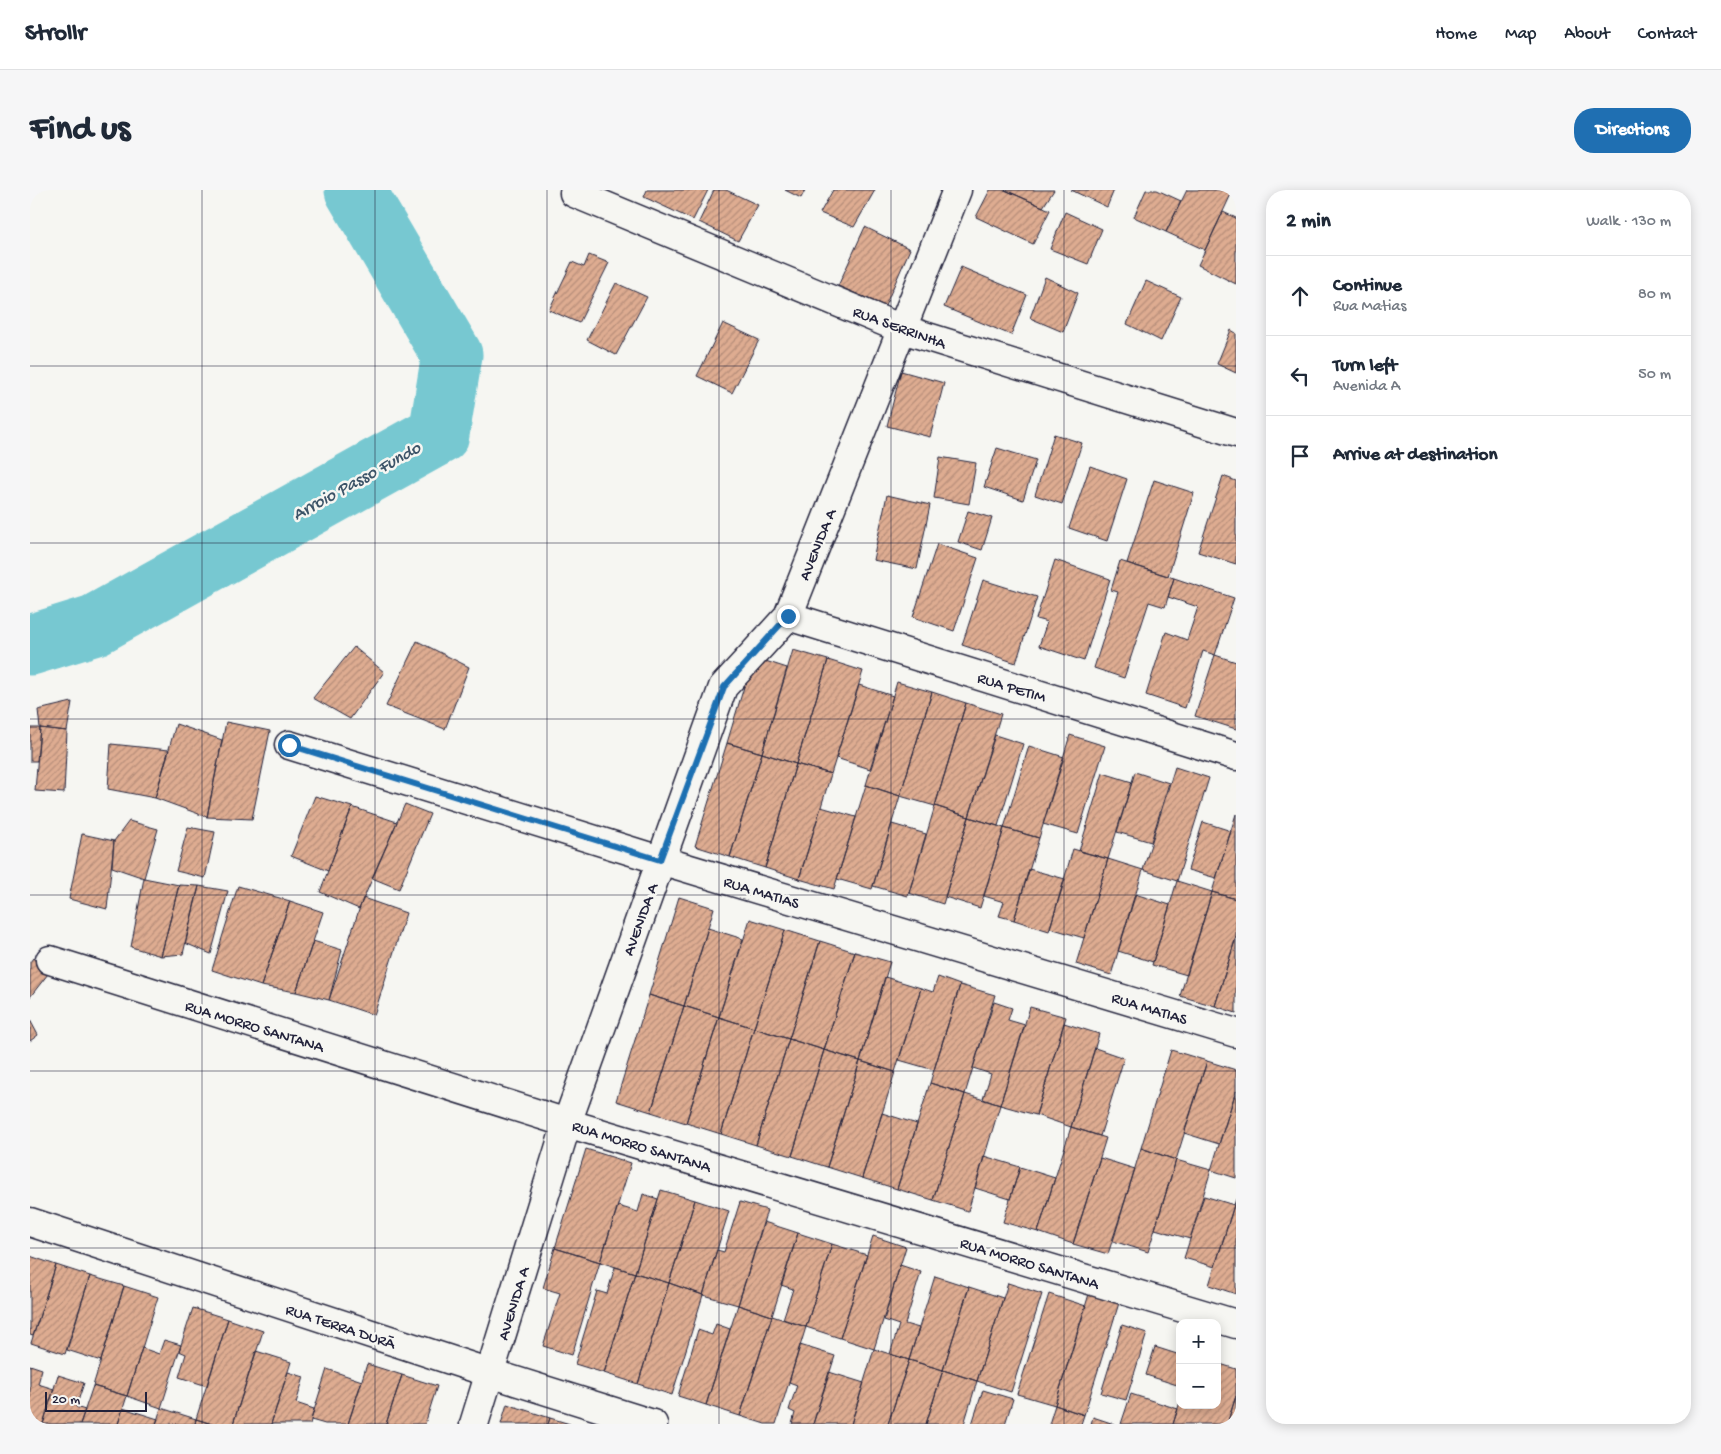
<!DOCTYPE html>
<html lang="en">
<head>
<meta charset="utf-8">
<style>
	body { margin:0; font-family:"Gochi Hand",sans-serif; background:#f6f6f7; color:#1f2937 }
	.controls { position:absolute; right:15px; bottom:15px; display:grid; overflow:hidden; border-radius:10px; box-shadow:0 2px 12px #0003 }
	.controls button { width:45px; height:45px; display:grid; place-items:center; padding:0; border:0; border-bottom:1px solid #e0e1e3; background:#fff; color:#1f2937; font:25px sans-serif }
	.scale { position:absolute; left:15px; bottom:12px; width:102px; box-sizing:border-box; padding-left:5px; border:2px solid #22223b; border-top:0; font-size:14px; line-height:18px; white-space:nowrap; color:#22223b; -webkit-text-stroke:4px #f6f6f2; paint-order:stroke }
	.stop { position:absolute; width:15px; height:15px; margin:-11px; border:4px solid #1f6fb2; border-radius:50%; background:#fff }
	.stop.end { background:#1f6fb2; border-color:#fff; box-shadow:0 1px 5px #0008 }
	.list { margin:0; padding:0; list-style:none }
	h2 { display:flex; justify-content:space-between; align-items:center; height:65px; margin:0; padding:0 20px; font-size:21px }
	h2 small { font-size:16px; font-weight:400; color:#747a83 }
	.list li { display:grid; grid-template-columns:32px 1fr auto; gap:15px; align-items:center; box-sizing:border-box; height:80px; padding:0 20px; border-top:1px solid #e0e1e3 }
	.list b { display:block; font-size:19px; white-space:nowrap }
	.list p { margin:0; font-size:16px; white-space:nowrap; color:#747a83 }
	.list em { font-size:16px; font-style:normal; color:#747a83 }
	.icon { flex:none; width:28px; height:28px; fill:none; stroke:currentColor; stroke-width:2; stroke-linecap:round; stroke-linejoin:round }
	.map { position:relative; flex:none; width:1206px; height:1234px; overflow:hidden; border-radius:20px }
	header { display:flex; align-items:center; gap:30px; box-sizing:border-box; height:70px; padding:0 25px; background:#fff; border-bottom:1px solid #e0e1e3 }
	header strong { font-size:24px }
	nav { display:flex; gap:28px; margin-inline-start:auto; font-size:18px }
	.intro { display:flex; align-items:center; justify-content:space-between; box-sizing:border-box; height:120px; padding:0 30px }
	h1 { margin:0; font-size:35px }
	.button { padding:12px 22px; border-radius:20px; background:#1f6fb2; color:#fff; font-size:18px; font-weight:700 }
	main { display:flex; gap:30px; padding:0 30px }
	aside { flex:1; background:#fff; border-radius:20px; box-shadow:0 2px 12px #0003 }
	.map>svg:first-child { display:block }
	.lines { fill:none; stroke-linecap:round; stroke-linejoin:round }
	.river { stroke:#77c8d1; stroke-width:61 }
	.building { fill:url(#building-hatch); stroke:#22223b }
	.minor-casing { stroke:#22223b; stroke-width:31 }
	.minor { stroke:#f6f6f2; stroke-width:28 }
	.route { stroke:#1f6fb2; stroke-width:6 }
	.grid { fill:none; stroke:#22223b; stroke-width:1; stroke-opacity:0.55 }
	.labels { text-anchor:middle; stroke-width:5; stroke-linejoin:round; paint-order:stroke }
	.street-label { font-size:16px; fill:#22223b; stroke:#f6f6f2 }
	.water-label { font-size:18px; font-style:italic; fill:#3c5468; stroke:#f6f6f2 }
</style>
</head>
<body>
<header>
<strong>Strollr</strong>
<nav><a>Home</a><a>Map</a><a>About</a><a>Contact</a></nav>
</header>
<div class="intro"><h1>Find us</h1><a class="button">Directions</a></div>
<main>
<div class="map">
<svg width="1206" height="1234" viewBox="0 0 1206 1234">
	<defs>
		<pattern id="building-hatch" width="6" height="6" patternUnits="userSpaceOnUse" patternTransform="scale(1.25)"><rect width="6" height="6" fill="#deac91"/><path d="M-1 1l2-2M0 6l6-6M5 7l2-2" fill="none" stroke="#b48c78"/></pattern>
	</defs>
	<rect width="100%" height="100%" fill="#f6f6f2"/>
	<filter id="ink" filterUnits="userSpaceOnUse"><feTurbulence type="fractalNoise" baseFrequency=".02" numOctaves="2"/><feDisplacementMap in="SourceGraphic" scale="10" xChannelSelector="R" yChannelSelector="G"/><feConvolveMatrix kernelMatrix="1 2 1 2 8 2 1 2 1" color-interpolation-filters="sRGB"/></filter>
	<g filter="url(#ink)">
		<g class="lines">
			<path class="river" d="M 0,455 L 65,435 L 409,244 L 422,165 L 325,0"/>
		</g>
		<path class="building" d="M 617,0 L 678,0 L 663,30 L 614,7 Z
			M 684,0 L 696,0 L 728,15 L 708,51 L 669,32 Z
			M 755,0 L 775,0 L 771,8 Z
			M 803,0 L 845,0 L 824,37 L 790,23 Z
			M 960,0 L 975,0 L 1020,20 L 1003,54 L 946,27 Z
			M 975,0 L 1024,0 L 1013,17 Z
			M 1041,0 L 1084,0 L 1077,17 Z
			M 1116,0 L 1127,0 L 1151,11 L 1136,42 L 1104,27 Z
			M 1157,0 L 1203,0 L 1175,60 L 1136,42 Z
			M 1035,22 L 1072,39 L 1058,74 L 1020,59 Z
			M 1193,22 L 1206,28 L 1206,94 L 1168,75 Z
			M 835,37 L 880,59 L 855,116 L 808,96 Z
			M 559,65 L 579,73 L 549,133 L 519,120 L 542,72 L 554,77 Z
			M 931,77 L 997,105 L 981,145 L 914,117 Z
			M 1015,87 L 1048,103 L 1033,142 L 1000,128 Z
			M 1116,91 L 1151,107 L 1131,151 L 1097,134 Z
			M 586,93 L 617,107 L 586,165 L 557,150 Z
			M 693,133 L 729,150 L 702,203 L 667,186 Z
			M 1201,140 L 1206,143 L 1206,183 L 1187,174 Z
			M 871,181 L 914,193 L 900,247 L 857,236 Z
			M 1024,244 L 1052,253 L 1032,314 L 1005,305 Z
			M 967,258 L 1006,270 L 993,310 L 954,297 Z
			M 910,267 L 946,273 L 939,314 L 904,308 Z
			M 1060,276 L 1097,289 L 1077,351 L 1039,338 Z
			M 1193,286 L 1206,291 L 1206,374 L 1168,362 Z
			M 1124,290 L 1164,303 L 1138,386 L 1097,373 Z
			M 857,305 L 900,315 L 887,379 L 843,370 Z
			M 938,321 L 962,328 L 952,360 L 928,352 Z
			M 907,354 L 948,368 L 924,441 L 883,427 Z
			M 1025,370 L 1080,389 L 1054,471 L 1009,456 L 1017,432 L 1006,429 Z
			M 1090,371 L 1144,388 L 1135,417 L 1119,412 L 1094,488 L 1064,478 L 1088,402 L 1081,400 Z
			M 1144,388 L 1204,408 L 1185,465 L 1173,461 L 1155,518 L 1116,505 L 1136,442 L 1157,450 L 1168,417 L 1138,407 Z
			M 953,390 L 1007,407 L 986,473 L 932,455 Z
			M 387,451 L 439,477 L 415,539 L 356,516 Z
			M 324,457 L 354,482 L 320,529 L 283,508 Z
			M 763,460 L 798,470 L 766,574 L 732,563 Z
			M 1185,465 L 1206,472 L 1206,539 L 1165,526 Z
			M 723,467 L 757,478 L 732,563 L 697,553 Z
			M 798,470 L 833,481 L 801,584 L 766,574 Z
			M 867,492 L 902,502 L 870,606 L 836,595 Z
			M 829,495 L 863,506 L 840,579 L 806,568 Z
			M 902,502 L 936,513 L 905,616 L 870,606 Z
			M 42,512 L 37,541 L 10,538 L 8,520 Z
			M 936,513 L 971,524 L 939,627 L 905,616 Z
			M 196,532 L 240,541 L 222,629 L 177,627 Z
			M 146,534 L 192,550 L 177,627 L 125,608 Z
			M 0,538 L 10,538 L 7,571 L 0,571 Z
			M 10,538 L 37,541 L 34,603 L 5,601 Z
			M 965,545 L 993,554 L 968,636 L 939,627 Z
			M 1040,545 L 1075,556 L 1048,644 L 1013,634 Z
			M 697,553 L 732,563 L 700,667 L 665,656 Z
			M 81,554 L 139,560 L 125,608 L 78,599 Z
			M 999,556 L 1034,567 L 1009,648 L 974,638 Z
			M 732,563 L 766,574 L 735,678 L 700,667 Z
			M 766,574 L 801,584 L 769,689 L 735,678 Z
			M 1145,577 L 1179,588 L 1147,691 L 1113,680 Z
			M 1105,582 L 1139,593 L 1121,652 L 1087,642 Z
			M 1073,583 L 1102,592 L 1078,669 L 1049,661 Z
			M 836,595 L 870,606 L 842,699 L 807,689 Z
			M 285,606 L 322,617 L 298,681 L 261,666 Z
			M 375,614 L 400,624 L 369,699 L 342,688 Z
			M 905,616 L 939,627 L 913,714 L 879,703 Z
			M 322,617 L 367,632 L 329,719 L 290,702 Z
			M 791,617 L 826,627 L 804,699 L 769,689 Z
			M 1206,624 L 1206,709 L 1182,702 Z
			M 939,627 L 974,638 L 950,718 L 915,707 Z
			M 99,631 L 128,639 L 114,688 L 82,677 L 84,651 Z
			M 1173,632 L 1201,641 L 1186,688 L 1158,680 Z
			M 862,634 L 896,644 L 878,706 L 843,696 Z
			M 158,637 L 185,642 L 175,688 L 146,681 Z
			M 974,638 L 1009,648 L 984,730 L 969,726 L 974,712 L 954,706 Z
			M 52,644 L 84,651 L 77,719 L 39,709 Z
			M 1043,659 L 1078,669 L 1054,748 L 1020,738 Z
			M 1078,669 L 1113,680 L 1081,785 L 1046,774 Z
			M 999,679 L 1035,689 L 1019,741 L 984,730 Z
			M 114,688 L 149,695 L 131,766 L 101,757 Z
			M 1147,691 L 1182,702 L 1157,785 L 1122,775 Z
			M 149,695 L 169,696 L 153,764 L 131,766 Z
			M 169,696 L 198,701 L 181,764 L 155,753 Z
			M 208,696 L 260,711 L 231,796 L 182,780 Z
			M 1182,702 L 1206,709 L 1206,747 L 1185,816 L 1150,806 Z
			M 1105,704 L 1140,715 L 1123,772 L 1088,761 Z
			M 649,707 L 684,718 L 654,816 L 619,805 Z
			M 333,708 L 376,723 L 344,825 L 299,810 Z
			M 260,711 L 293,722 L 266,802 L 231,796 Z
			M 720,729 L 755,740 L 724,838 L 689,827 Z
			M 678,738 L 713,749 L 689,827 L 654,816 Z
			M 755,740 L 790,751 L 759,849 L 724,838 Z
			M 1206,747 L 1206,823 L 1185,816 Z
			M 283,751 L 312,760 L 299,810 L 266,802 Z
			M 790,751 L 825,762 L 794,860 L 759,849 Z
			M 825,762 L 860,772 L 830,871 L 794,860 Z
			M 3,768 L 18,784 L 0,807 L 0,772 Z
			M 855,787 L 891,798 L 865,882 L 830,871 Z
			M 908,787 L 930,795 L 904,880 L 869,870 L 891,798 L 903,802 Z
			M 930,795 L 965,805 L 935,904 L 900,893 Z
			M 619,805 L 654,816 L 621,922 L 586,911 Z
			M 964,812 L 982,818 L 978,830 L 995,835 L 970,915 L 953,909 L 961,884 L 943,878 Z
			M 654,816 L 689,827 L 656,933 L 621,922 Z
			M 1000,817 L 1036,827 L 1006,925 L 970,915 Z
			M 689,827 L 724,838 L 691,944 L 656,933 Z
			M 0,830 L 8,845 L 0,851 Z
			M 1034,833 L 1069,844 L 1041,937 L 1006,925 Z
			M 724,838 L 759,849 L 726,955 L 691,944 Z
			M 759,849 L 794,860 L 762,966 L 726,955 Z
			M 1065,858 L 1094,868 L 1070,946 L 1041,937 Z
			M 794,860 L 830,871 L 797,977 L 762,966 Z
			M 1141,860 L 1177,871 L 1146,970 L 1111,958 Z
			M 830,871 L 865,882 L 832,988 L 797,977 Z
			M 1177,871 L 1206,880 L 1206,901 L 1189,954 L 1154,943 Z
			M 900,893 L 935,904 L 903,1010 L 867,999 Z
			M 1206,901 L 1206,988 L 1181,980 Z
			M 935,904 L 970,915 L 938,1021 L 903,1010 Z
			M 852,923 L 887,934 L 867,999 L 832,988 Z
			M 1041,937 L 1076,948 L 1043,1054 L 1008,1042 Z
			M 1111,958 L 1146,970 L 1118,1062 L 1083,1051 Z
			M 556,959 L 601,973 L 570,1072 L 525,1058 Z
			M 954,966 L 990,977 L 980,1009 L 945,998 Z
			M 1070,968 L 1105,979 L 1078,1064 L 1043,1054 Z
			M 1146,970 L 1181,980 L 1160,1049 L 1125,1039 Z
			M 990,977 L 1025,988 L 1008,1042 L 973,1032 Z
			M 631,1000 L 665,1010 L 639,1093 L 605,1083 Z
			M 613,1004 L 628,1009 L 605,1083 L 570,1072 L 588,1016 L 608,1022 Z
			M 1174,1006 L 1204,1015 L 1185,1077 L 1154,1068 Z
			M 1206,1009 L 1206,1104 L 1179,1095 Z
			M 665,1010 L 699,1021 L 673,1105 L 639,1093 Z
			M 710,1012 L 737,1020 L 708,1115 L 673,1105 L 687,1060 L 694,1062 Z
			M 734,1032 L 768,1043 L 742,1126 L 708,1115 Z
			M 768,1043 L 802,1054 L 776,1137 L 753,1129 L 763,1099 L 751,1095 Z
			M 843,1046 L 876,1057 L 844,1159 L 810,1148 Z
			M 802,1054 L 837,1065 L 810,1148 L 776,1137 Z
			M 525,1058 L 570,1072 L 542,1165 L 513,1156 L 530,1103 L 513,1098 Z
			M 0,1066 L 26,1075 L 3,1146 L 0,1145 Z
			M 26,1075 L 60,1086 L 35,1164 L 1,1153 Z
			M 870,1075 L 891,1082 L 875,1134 L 889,1138 L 879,1170 L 860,1164 L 869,1135 L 854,1130 Z
			M 585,1077 L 605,1083 L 574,1183 L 545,1174 L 567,1101 L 577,1104 Z
			M 605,1083 L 639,1093 L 608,1194 L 574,1183 Z
			M 60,1086 L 94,1096 L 71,1171 L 37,1160 Z
			M 905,1086 L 939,1097 L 913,1180 L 879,1170 Z
			M 639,1093 L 673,1105 L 642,1205 L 608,1194 Z
			M 978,1093 L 1012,1104 L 981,1202 L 947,1191 Z
			M 94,1096 L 128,1107 L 97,1206 L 63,1196 Z
			M 939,1097 L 973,1108 L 947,1191 L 913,1180 Z
			M 1019,1104 L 1056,1116 L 1025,1215 L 987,1204 Z
			M 1059,1104 L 1089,1113 L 1054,1225 L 1025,1215 Z
			M 708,1115 L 742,1126 L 710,1226 L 676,1215 Z
			M 163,1118 L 198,1129 L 177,1196 L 149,1187 L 156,1164 L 149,1161 Z
			M 742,1126 L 776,1137 L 746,1234 L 735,1234 L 710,1226 Z
			M 198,1129 L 233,1141 L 203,1234 L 182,1234 L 166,1229 Z
			M 686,1134 L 700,1139 L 676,1215 L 648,1206 L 668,1140 L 682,1145 Z
			M 1092,1135 L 1117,1143 L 1096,1210 L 1071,1203 Z
			M 134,1150 L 151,1155 L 131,1218 L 97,1206 L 112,1158 L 129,1164 Z
			M 770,1155 L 805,1166 L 783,1234 L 762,1234 L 765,1223 L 759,1220 L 767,1195 L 759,1192 Z
			M 1125,1157 L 1150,1165 L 1150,1196 L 1116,1185 Z
			M 844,1159 L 879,1170 L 858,1234 L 821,1234 Z
			M 226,1161 L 261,1172 L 241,1234 L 203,1234 Z
			M 879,1170 L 913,1180 L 896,1234 L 858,1234 Z
			M 1187,1173 L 1206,1179 L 1206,1206 L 1197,1234 L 1143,1234 L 1150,1212 L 1150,1215 L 1187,1215 Z
			M 337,1174 L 372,1185 L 356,1234 L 318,1234 Z
			M 0,1175 L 12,1179 L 8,1194 L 24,1199 L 13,1234 L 0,1234 Z
			M 297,1179 L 332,1191 L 318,1234 L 295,1234 L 281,1230 Z
			M 913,1180 L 947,1191 L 934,1234 L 896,1234 Z
			M 258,1182 L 274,1187 L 266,1213 L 284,1219 L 280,1234 L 241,1234 Z
			M 799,1182 L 834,1193 L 821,1234 L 783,1234 Z
			M 28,1185 L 54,1193 L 46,1217 L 55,1220 L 50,1234 L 13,1234 Z
			M 372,1185 L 407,1196 L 395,1234 L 356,1234 Z
			M 63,1196 L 97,1206 L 88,1234 L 50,1234 Z
			M 953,1200 L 983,1209 L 975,1234 L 942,1234 Z
			M 1101,1204 L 1148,1219 L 1143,1234 L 1091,1234 Z
			M 1206,1206 L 1206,1234 L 1197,1234 Z
			M 477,1214 L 520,1228 L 518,1234 L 471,1234 Z
			M 1025,1215 L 1054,1225 L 1051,1234 L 1019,1234 Z
			M 93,1218 L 128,1229 L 126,1234 L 88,1234 Z
			M 131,1218 L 166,1229 L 165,1234 L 126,1234 Z
			M 1063,1227 L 1084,1234 L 1061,1234 Z
			M 520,1228 L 540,1234 L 518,1234 Z
			M 166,1229 L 182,1234 L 165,1234 Z"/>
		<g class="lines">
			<defs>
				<path id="minor" d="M 544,3 L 872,139 L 1206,243
					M 758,426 L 1206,566
					M 259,555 L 630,670 L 1206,843
					M 20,770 L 537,933 L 1206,1134
					M 0,1032 L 460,1183 L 623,1234
					M 444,1234 L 537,933 L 693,497 L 758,426 L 927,0"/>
			</defs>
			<use href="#minor" class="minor-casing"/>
			<use href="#minor" class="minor"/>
		</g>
	</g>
	<g class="lines" filter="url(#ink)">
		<path class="route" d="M 259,555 L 630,670 L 694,497 L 758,426"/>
	</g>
	<path class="grid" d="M 172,0 L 172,1234M 345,0 L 345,1234M 517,0 L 517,1234M 689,0 L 689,1234M 861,0 L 861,1234M 1034,0 L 1034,1234M 0,176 L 1206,176M 0,353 L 1206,353M 0,529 L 1206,529M 0,705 L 1206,705M 0,881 L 1206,881M 0,1058 L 1206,1058"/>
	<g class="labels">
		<g class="street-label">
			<text transform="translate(870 136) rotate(20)" y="6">RUA SERRINHA</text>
			<text transform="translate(786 354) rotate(-68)" y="6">AVENIDA A</text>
			<text transform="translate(982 496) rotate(17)" y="6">RUA PETIM</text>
			<text transform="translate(732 701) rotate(17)" y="6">RUA MATIAS</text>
			<text transform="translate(609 729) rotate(-70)" y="6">AVENIDA A</text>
			<text transform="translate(1120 817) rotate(17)" y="6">RUA MATIAS</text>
			<text transform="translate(225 835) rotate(17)" y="6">RUA MORRO SANTANA</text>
			<text transform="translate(612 955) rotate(17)" y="6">RUA MORRO SANTANA</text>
			<text transform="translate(1000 1072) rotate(17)" y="6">RUA MORRO SANTANA</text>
			<text transform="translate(482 1113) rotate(-73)" y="6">AVENIDA A</text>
			<text transform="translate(311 1135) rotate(18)" y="6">RUA TERRA DURÃ</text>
		</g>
		<g class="water-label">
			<text transform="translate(326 290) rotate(-29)" y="6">Arroio Passo Fundo</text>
		</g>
	</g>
</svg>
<div class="controls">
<button>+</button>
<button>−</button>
</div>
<div class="scale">20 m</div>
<div class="stop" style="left:259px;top:555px"></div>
<div class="stop end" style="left:758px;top:426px"></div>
</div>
<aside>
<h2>2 min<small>Walk · 130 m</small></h2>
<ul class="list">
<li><svg class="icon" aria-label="ahead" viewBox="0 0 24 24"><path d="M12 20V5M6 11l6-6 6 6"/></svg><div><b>Continue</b><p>Rua Matias</p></div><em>80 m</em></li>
<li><svg class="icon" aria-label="left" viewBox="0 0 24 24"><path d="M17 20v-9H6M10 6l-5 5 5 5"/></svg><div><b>Turn left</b><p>Avenida A</p></div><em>50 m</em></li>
<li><svg class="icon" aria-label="arrive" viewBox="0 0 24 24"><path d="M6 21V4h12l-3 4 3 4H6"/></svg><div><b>Arrive at destination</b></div></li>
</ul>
</aside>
</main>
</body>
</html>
